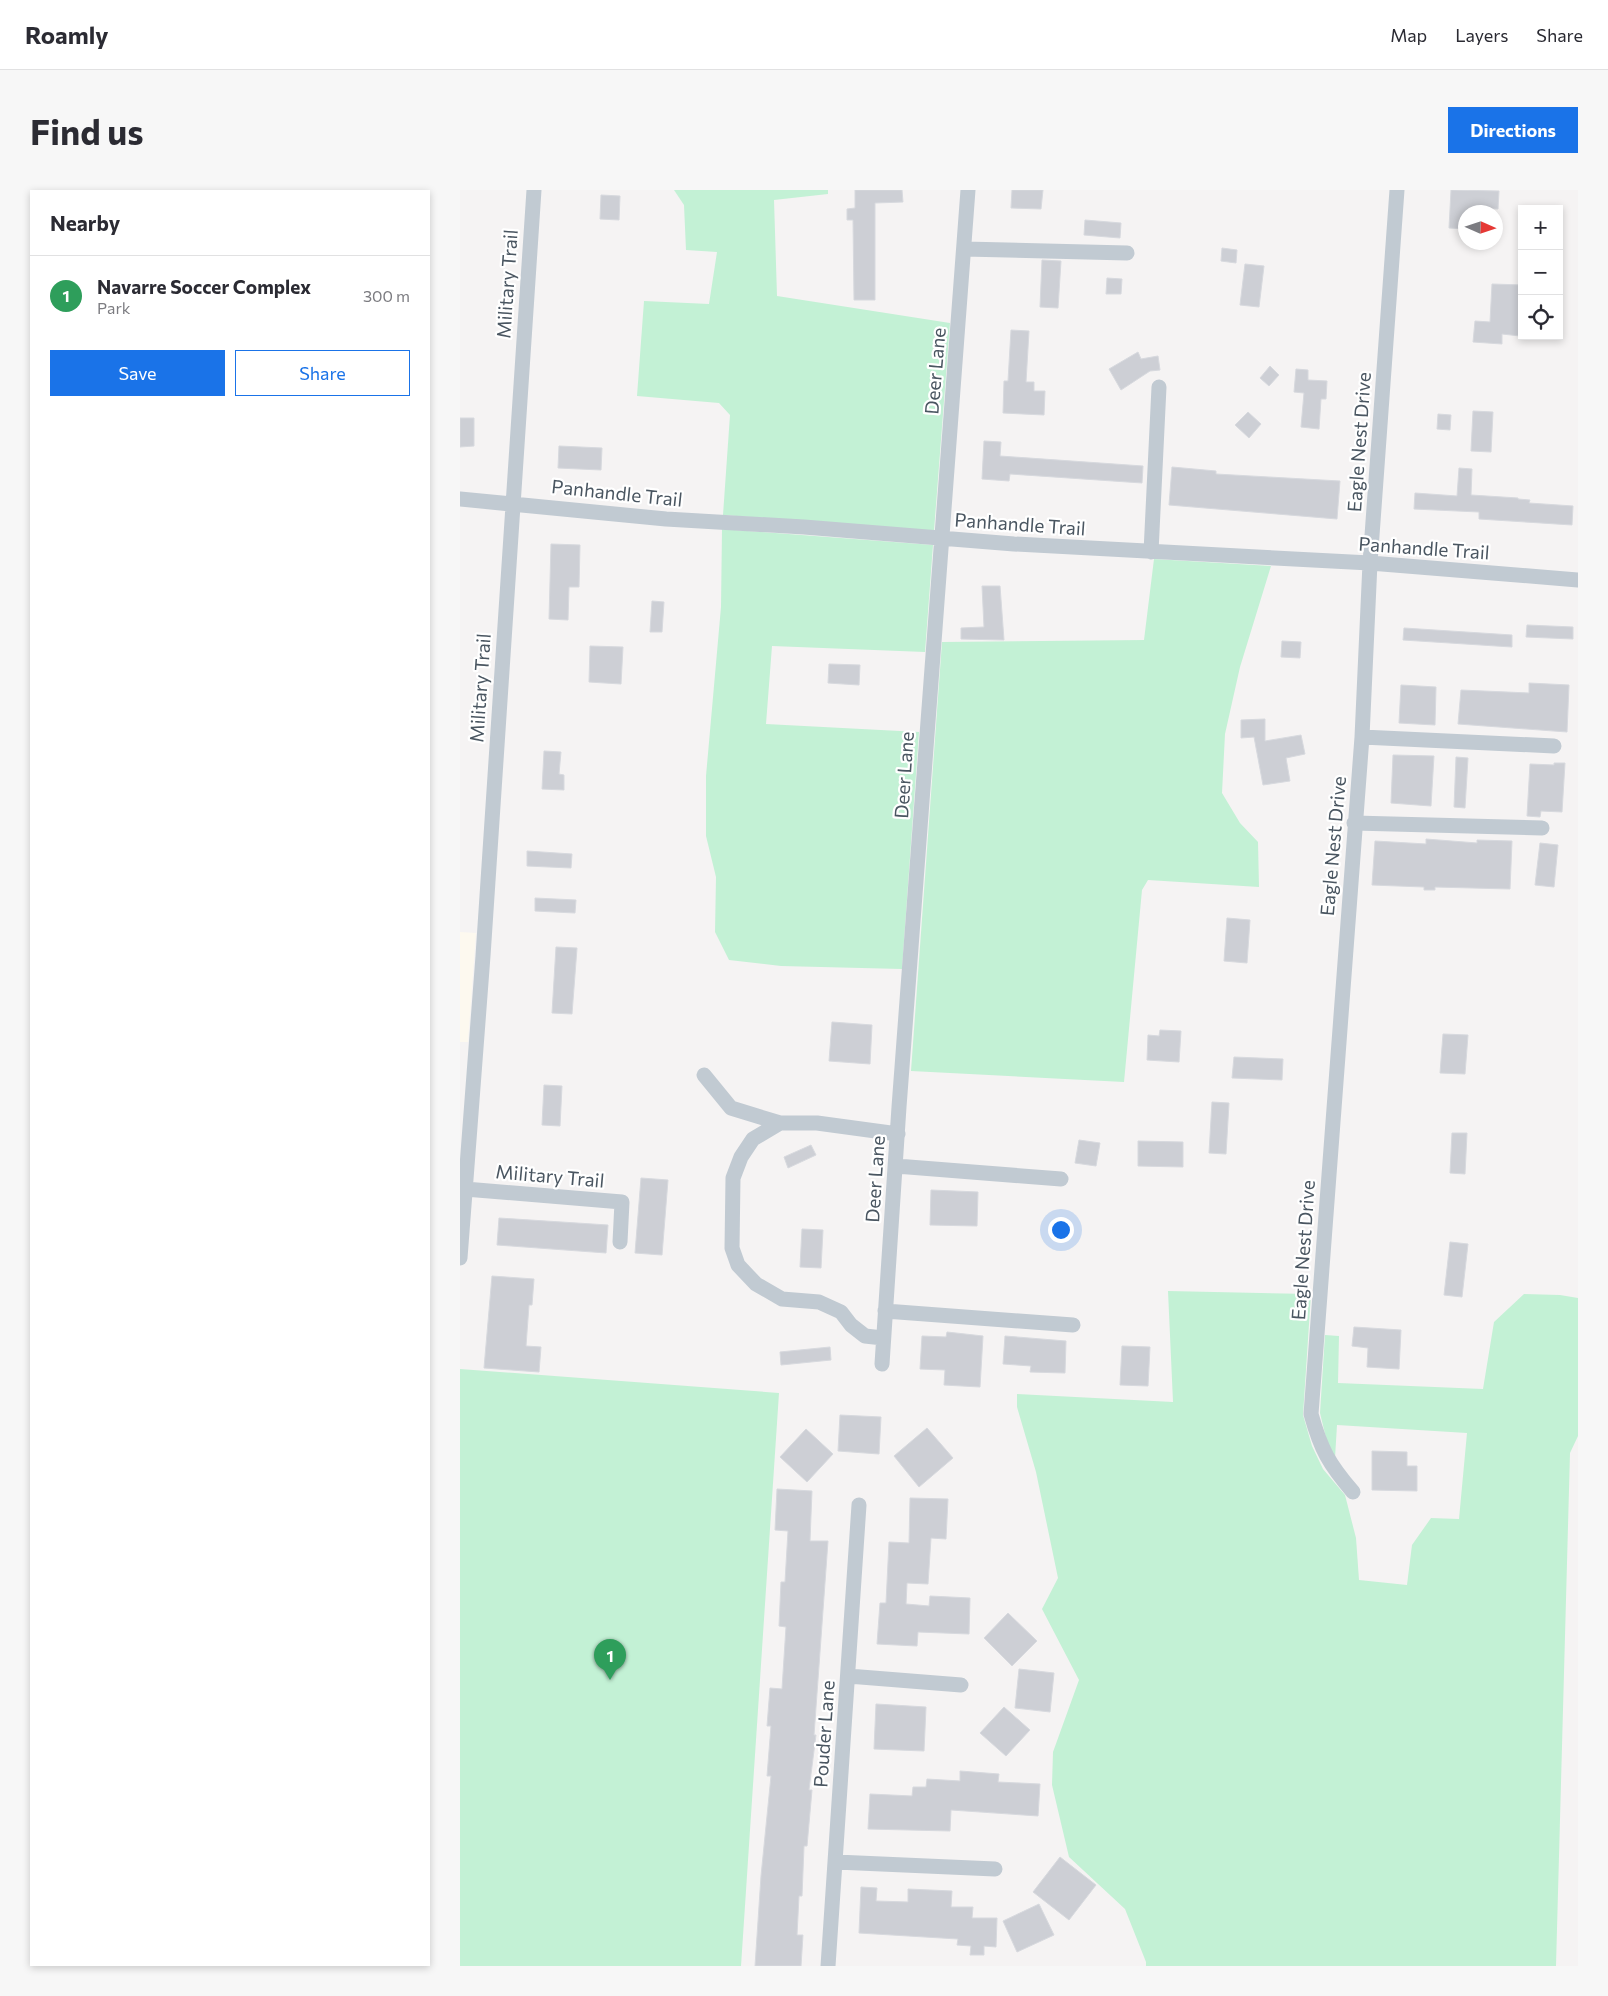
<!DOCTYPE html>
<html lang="en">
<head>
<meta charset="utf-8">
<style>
	body { margin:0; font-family:Commissioner,sans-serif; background:#f7f7f7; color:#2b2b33 }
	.controls { position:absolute; right:15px; top:15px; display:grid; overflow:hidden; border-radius:0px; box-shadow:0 2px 8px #0003 }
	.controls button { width:45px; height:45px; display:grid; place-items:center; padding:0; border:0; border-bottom:1px solid #e1e1e2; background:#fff; color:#2b2b33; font:25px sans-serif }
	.compass { position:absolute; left:998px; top:15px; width:45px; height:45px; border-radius:50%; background:#fff; box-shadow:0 2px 8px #0003; rotate:93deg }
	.you { position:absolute; left:600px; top:1039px; width:18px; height:18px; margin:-12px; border:4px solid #fff; border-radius:50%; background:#1a73e8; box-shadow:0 0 0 8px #1a73e833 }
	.badge { display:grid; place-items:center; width:32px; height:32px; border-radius:50%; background:#1a73e8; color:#fff; font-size:16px; font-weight:700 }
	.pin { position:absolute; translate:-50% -41px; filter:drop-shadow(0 1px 2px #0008) }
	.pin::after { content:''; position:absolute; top:26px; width:18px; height:15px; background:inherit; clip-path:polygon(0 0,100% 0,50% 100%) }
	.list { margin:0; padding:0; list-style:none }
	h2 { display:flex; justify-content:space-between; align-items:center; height:65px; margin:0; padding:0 20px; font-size:21px }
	h2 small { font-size:16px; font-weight:400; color:#7c7c81 }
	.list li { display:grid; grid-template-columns:32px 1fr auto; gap:15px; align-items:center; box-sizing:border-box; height:80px; padding:0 20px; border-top:1px solid #e1e1e2 }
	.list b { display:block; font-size:19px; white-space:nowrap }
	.list p { margin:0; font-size:16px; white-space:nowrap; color:#7c7c81 }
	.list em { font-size:16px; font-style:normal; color:#7c7c81 }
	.actions { display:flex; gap:10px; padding:15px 20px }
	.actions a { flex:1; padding:11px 0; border:1px solid #1a73e8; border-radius:0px; text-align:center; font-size:18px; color:#1a73e8 }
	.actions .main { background:#1a73e8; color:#fff }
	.icon { flex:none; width:28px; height:28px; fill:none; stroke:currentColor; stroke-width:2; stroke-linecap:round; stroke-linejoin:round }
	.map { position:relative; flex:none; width:1118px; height:1776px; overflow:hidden; border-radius:0px }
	header { display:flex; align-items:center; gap:30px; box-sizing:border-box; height:70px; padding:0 25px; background:#fff; border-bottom:1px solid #e1e1e2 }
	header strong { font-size:24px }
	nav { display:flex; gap:28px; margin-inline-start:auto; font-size:18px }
	.intro { display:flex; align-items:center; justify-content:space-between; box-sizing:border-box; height:120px; padding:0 30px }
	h1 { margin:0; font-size:35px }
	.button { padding:12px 22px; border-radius:0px; background:#1a73e8; color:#fff; font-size:18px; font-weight:700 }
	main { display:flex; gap:30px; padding:0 30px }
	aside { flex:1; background:#fff; border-radius:0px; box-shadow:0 2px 8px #0003 }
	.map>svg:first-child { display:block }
	.commercial { fill:#fdf9ef }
	.green { fill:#c3f1d5 }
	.building { fill:#cdcfd5; stroke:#d7d9de }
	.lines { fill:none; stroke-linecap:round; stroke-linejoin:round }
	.minor { stroke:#c1cad2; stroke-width:15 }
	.labels { text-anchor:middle; stroke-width:4.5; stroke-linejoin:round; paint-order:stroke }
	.street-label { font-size:19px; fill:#4a5661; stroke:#fff }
</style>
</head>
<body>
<header>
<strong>Roamly</strong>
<nav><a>Map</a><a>Layers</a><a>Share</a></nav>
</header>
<div class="intro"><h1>Find us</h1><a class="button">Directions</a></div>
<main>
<aside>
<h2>Nearby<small></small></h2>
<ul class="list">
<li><span class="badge" style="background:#2e9e5b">1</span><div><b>Navarre Soccer Complex</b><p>Park</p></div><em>300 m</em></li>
</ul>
<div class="actions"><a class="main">Save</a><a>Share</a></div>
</aside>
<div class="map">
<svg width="1118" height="1776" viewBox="0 0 1118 1776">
	<rect width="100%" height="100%" fill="#f5f3f3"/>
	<path class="commercial" d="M 0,742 L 16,743 L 8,852 L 0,852 Z"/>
	<path class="green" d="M 214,0 L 368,0 L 368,4 L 314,10 L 317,106 L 490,133 L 474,341 L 263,325 L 270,225 L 259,213 L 177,206 L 184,111 L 249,114 L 257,62 L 226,60 L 224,15 Z
		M 262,339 L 473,355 L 465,462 L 312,456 L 306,534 L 459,542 L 442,779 L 321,776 L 269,770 L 255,742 L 256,687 L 246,646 L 246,586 L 261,417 Z
		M 694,369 L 811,376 L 780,477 L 765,544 L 762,603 L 780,633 L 798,652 L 799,697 L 688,690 L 682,700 L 664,892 L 451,881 L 482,452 L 684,450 Z
		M 708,1101 L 851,1104 L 843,1225 L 852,1256 L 863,1279 L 885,1305 L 896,1348 L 899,1390 L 947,1395 L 952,1355 L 971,1328 L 999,1329 L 1007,1243 L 877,1235 L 875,1268 L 867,1252 L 860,1223 L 865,1145 L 879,1146 L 878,1193 L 1023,1199 L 1034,1132 L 1064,1104 L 1100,1105 L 1118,1108 L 1118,1246 L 1110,1263 L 1096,1776 L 686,1776 L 686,1772 L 665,1719 L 609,1667 L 592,1595 L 593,1562 L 619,1490 L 582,1419 L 598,1388 L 576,1282 L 557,1217 L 557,1204 L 713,1212 Z
		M 0,1179 L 319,1203 L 281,1776 L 0,1776 Z"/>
	<path class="building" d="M 395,0 L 442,0 L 443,12 L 415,13 L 415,110 L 394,110 L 393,30 L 387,30 L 387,19 L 395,18 Z
		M 552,0 L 583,0 L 581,19 L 551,18 Z
		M 991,0 L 1039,1 L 1038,19 L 1014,18 L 1014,22 L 1006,22 L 1006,39 L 989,38 Z
		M 141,5 L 160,6 L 159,30 L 140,29 Z
		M 625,30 L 661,33 L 660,48 L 624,45 Z
		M 762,58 L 777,60 L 776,73 L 761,71 Z
		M 582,70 L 601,71 L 598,118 L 580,117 Z
		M 785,74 L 804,76 L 799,117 L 780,115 Z
		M 647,88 L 662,89 L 661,104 L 646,104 Z
		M 1032,94 L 1062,95 L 1060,146 L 1042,144 L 1042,154 L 1013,152 L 1015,131 L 1030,132 Z
		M 551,140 L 569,141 L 566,192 L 574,192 L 574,201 L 585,201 L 584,225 L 543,223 L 544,191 L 548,191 Z
		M 678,162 L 681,169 L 698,166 L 700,180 L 690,181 L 661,200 L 649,179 Z
		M 810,176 L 819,185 L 809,196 L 800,188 Z
		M 836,179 L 848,180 L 848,190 L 867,191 L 866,209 L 861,209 L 859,239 L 841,237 L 844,203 L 834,202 Z
		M 1013,221 L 1033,222 L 1031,262 L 1011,261 Z
		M 788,222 L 801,234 L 789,248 L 775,235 Z
		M 978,224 L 991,225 L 990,240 L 977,239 Z
		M 0,228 L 14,228 L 14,256 L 0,257 Z
		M 524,251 L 541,252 L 540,266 L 683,276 L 682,293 L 550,284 L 549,291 L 522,289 Z
		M 99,256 L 142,258 L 141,280 L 98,278 Z
		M 712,277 L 756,281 L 756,284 L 880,291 L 877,329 L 709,315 Z
		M 999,278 L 1012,279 L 1011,305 L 1058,308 L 1058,309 L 1070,310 L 1069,313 L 1113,316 L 1112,335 L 1019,329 L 1019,322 L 954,319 L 955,303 L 997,306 Z
		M 91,354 L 120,355 L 119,397 L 109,397 L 108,430 L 89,429 Z
		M 522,396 L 540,396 L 544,450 L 501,449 L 501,438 L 524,437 Z
		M 192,411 L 204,412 L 202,442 L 190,442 Z
		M 1067,435 L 1113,437 L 1113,449 L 1066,447 Z
		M 944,438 L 1052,445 L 1052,457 L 943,450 Z
		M 822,451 L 841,452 L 840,468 L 821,467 Z
		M 130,456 L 163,457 L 161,494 L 129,492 Z
		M 369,474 L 400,475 L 399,495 L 368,493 Z
		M 1069,493 L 1109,495 L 1107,542 L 998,534 L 1001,500 L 1069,503 Z
		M 941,495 L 976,497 L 975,535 L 939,533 Z
		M 805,529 L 805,551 L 841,545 L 845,564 L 826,568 L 830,591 L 803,595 L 794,547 L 781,548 L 781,530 Z
		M 84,561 L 101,562 L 99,584 L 104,585 L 104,600 L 82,599 Z
		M 933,565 L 974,566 L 971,616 L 931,613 Z
		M 996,567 L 1008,568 L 1005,618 L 994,617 Z
		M 1094,573 L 1105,573 L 1102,622 L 1081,621 L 1080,627 L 1067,626 L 1070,574 L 1094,575 Z
		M 966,649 L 1017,653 L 1017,650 L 1052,651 L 1050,699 L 975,697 L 975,700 L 964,700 L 964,697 L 912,695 L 915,651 L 966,654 Z
		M 1080,653 L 1098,655 L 1094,697 L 1075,695 Z
		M 67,661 L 112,664 L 111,678 L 67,676 Z
		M 75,708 L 116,710 L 115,723 L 75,721 Z
		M 767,728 L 790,730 L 787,773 L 764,771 Z
		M 96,757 L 117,758 L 112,824 L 92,823 Z
		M 372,832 L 412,835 L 410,874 L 369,871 Z
		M 700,840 L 721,841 L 719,872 L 687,870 L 688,845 L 699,846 Z
		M 983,844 L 1008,845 L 1005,884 L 980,883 Z
		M 774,867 L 823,869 L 822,890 L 772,888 Z
		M 84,895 L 102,896 L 100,936 L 82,935 Z
		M 752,912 L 769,913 L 766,964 L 749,963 Z
		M 992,943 L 1007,943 L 1005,984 L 990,983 Z
		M 619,950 L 640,953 L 636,976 L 615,973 Z
		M 678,951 L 723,952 L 723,977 L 678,976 Z
		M 351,955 L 356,965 L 328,978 L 324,967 Z
		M 181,988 L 208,990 L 202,1065 L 175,1063 Z
		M 471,1000 L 518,1002 L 517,1036 L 470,1035 Z
		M 39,1028 L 148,1035 L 146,1063 L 37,1055 Z
		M 342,1039 L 363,1040 L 361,1078 L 340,1077 Z
		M 990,1052 L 1008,1054 L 1002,1107 L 984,1105 Z
		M 32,1086 L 74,1089 L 72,1115 L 69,1115 L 66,1156 L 81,1157 L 79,1182 L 24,1178 Z
		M 894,1137 L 941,1140 L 939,1179 L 907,1177 L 908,1158 L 892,1156 Z
		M 487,1142 L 523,1146 L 520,1197 L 484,1195 L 485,1180 L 460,1179 L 462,1146 L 486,1147 Z
		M 545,1146 L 606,1151 L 605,1183 L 570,1182 L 571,1176 L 543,1174 Z
		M 662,1156 L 690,1157 L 688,1196 L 660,1195 Z
		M 370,1157 L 371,1170 L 321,1175 L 320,1162 Z
		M 380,1225 L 421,1227 L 419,1264 L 378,1261 Z
		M 467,1238 L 493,1268 L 459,1297 L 434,1266 Z
		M 346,1239 L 373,1264 L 347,1292 L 320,1267 Z
		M 912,1261 L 947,1262 L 947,1276 L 957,1276 L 957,1301 L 912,1300 Z
		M 317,1299 L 352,1301 L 350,1351 L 368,1351 L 354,1545 L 356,1545 L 349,1600 L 352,1600 L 347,1656 L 344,1656 L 342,1706 L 339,1706 L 337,1745 L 343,1745 L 341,1776 L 295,1776 L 301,1686 L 311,1586 L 307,1586 L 311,1536 L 307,1536 L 310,1498 L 322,1499 L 326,1437 L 319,1436 L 321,1392 L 325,1392 L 328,1341 L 315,1340 Z
		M 450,1308 L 488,1309 L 486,1349 L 471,1348 L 468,1394 L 447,1393 L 446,1414 L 469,1416 L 470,1406 L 510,1408 L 509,1444 L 458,1442 L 457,1456 L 417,1454 L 420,1413 L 426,1413 L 429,1352 L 449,1353 Z
		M 548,1423 L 577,1451 L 552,1476 L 524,1448 Z
		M 559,1479 L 594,1483 L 590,1522 L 555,1518 Z
		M 416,1514 L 466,1517 L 464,1561 L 414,1559 Z
		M 544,1517 L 570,1540 L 546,1566 L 520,1543 Z
		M 500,1581 L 539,1584 L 538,1592 L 580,1594 L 578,1626 L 491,1620 L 490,1641 L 408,1639 L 410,1604 L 452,1606 L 453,1597 L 466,1597 L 467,1589 L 500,1591 Z
		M 600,1667 L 636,1695 L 609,1730 L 573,1702 Z
		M 401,1697 L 417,1698 L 416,1711 L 448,1712 L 448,1699 L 492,1701 L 491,1717 L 513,1717 L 512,1728 L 537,1728 L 536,1757 L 524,1756 L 524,1765 L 510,1765 L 511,1756 L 497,1755 L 498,1749 L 399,1743 Z
		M 579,1714 L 594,1745 L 557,1762 L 543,1731 Z"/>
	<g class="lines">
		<path class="minor" d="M 504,59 L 667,63
			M 0,309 L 206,329 L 344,337 L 554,354 L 910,373 L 1118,390
			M 691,362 L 699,197
			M 902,547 L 1094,556
			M 894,633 L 1082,638
			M 244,885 L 271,918 L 320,933
			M 436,976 L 601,989
			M 5,999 L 162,1012 L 160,1052
			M 0,1068 L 23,766 L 74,0
			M 425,1121 L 613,1135
			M 423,1148 L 405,1146 L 391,1135 L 381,1122 L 359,1112 L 322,1109 L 296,1094 L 278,1075 L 272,1058 L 273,988 L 281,967 L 293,949 L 320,933 L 357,933 L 438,944
			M 422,1174 L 439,917 L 508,0
			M 893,1302 C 869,1274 861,1260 851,1224 L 902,547 L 910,373 L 937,0
			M 388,1486 L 501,1495
			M 376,1672 L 535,1679
			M 368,1776 L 399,1315"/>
	</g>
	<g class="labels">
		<g class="street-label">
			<text transform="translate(47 94) rotate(-86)" y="7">Military Trail</text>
			<text transform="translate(475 181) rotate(-85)" y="7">Deer Lane</text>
			<text transform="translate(899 252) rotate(-86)" y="7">Eagle Nest Drive</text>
			<text transform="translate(157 303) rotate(6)" y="7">Panhandle Trail</text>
			<text transform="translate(560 334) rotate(4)" y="7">Panhandle Trail</text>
			<text transform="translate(964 358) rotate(4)" y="7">Panhandle Trail</text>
			<text transform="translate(20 498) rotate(-86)" y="7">Military Trail</text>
			<text transform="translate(444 585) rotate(-86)" y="7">Deer Lane</text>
			<text transform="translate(873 656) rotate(-85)" y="7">Eagle Nest Drive</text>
			<text transform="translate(90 986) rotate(5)" y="7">Military Trail</text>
			<text transform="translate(415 989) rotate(-86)" y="7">Deer Lane</text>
			<text transform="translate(843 1060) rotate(-86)" y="7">Eagle Nest Drive</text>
			<text transform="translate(364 1544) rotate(-86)" y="7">Pouder Lane</text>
		</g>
	</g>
</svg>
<div class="controls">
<button>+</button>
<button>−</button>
<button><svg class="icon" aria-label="locate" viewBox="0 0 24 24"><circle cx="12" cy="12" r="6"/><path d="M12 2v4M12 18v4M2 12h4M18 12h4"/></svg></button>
</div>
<svg class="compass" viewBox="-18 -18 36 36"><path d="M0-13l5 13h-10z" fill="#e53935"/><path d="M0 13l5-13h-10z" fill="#7c7c81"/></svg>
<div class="you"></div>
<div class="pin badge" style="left:150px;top:1490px;background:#2e9e5b">1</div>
</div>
</main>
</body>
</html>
